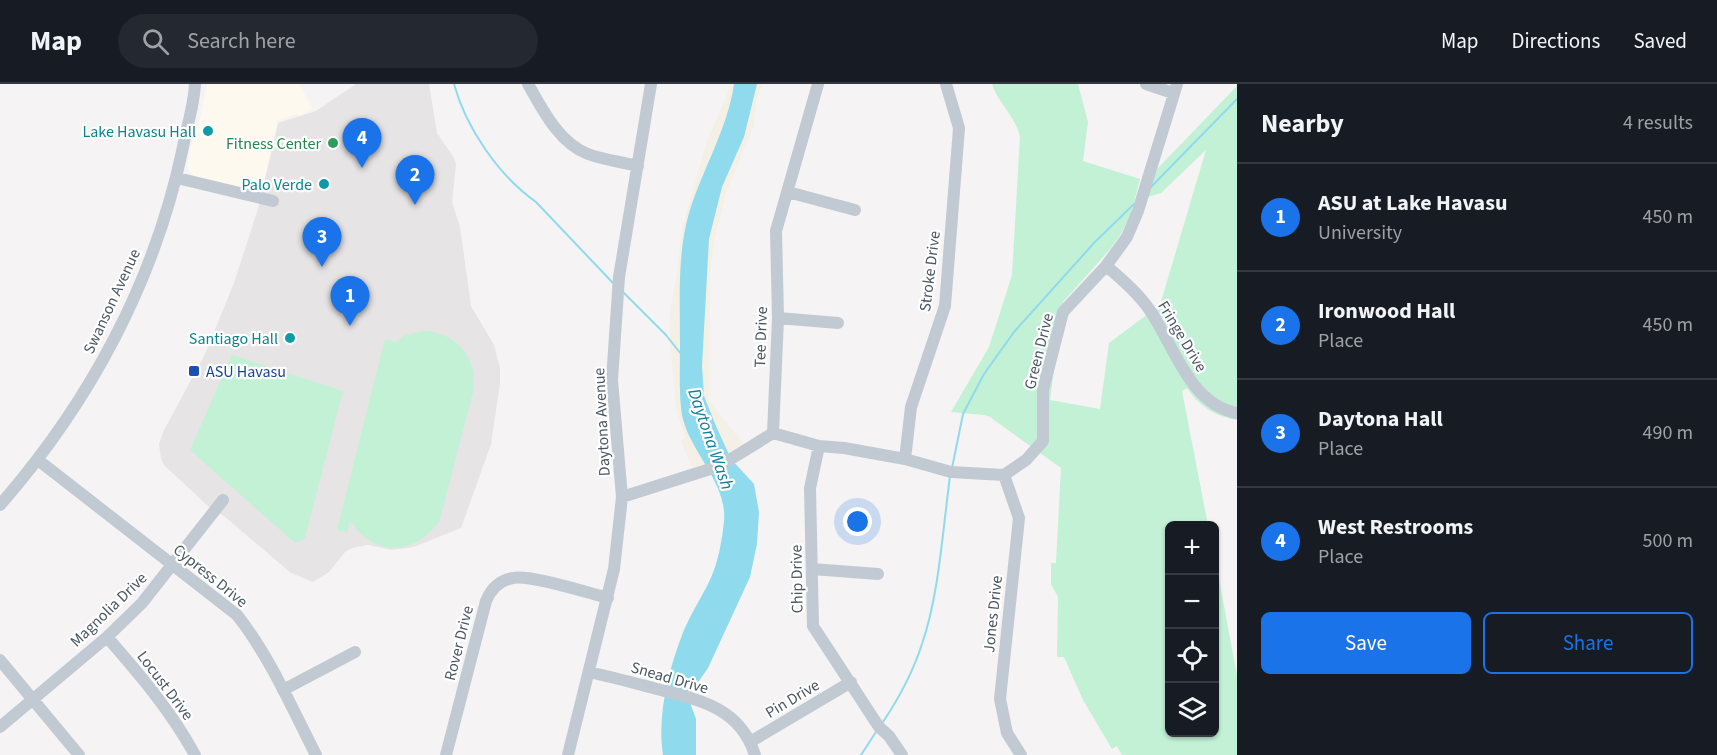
<!DOCTYPE html>
<html lang="en">
<head>
<meta charset="utf-8">
<style>
	body { margin:0; font-family:"Source Sans 3",sans-serif; background:#242831; color:#f1f3f6 }
	.controls { position:absolute; right:18px; bottom:18px; display:grid; overflow:hidden; border-radius:9px; box-shadow:0 2px 4px #0004 }
	.controls button { width:54px; height:54px; display:grid; place-items:center; padding:0; border:0; border-bottom:2px solid #363941; background:#171b24; color:#f1f3f6; font:30px sans-serif }
	.you { position:absolute; left:858px; top:438px; width:21px; height:21px; margin:-15px; border:4px solid #fff; border-radius:50%; background:#1a73e8; box-shadow:0 0 0 9px #1a73e833 }
	.badge { display:grid; place-items:center; width:39px; height:39px; border-radius:50%; background:#1a73e8; color:#fff; font-size:20px; font-weight:700 }
	.pin { position:absolute; translate:-50% -50px; filter:drop-shadow(0 2px 3px #0008) }
	.pin::after { content:''; position:absolute; top:32px; width:21px; height:18px; background:inherit; clip-path:polygon(0 0,100% 0,50% 100%) }
	.list { margin:0; padding:0; list-style:none }
	h2 { display:flex; justify-content:space-between; align-items:center; height:78px; margin:0; padding:0 24px; font-size:26px }
	h2 small { font-size:20px; font-weight:400; color:#9ea1a6 }
	.list li { display:grid; grid-template-columns:39px 1fr auto; gap:18px; align-items:center; box-sizing:border-box; height:108px; padding:0 24px; border-top:2px solid #363941 }
	.list b { display:block; font-size:22px; white-space:nowrap }
	.list p { margin:0; font-size:20px; white-space:nowrap; color:#9ea1a6 }
	.list em { font-size:20px; font-style:normal; color:#9ea1a6 }
	.actions { display:flex; gap:12px; padding:18px 24px }
	.actions a { flex:1; padding:14px 0; border:2px solid #1a73e8; border-radius:9px; text-align:center; font-size:21px; color:#1a73e8 }
	.actions .main { background:#1a73e8; color:#fff }
	.icon { flex:none; width:33px; height:33px; fill:none; stroke:currentColor; stroke-width:2; stroke-linecap:round; stroke-linejoin:round }
	.map { position:relative; flex:none; width:1237px; height:671px; overflow:hidden }
	header { display:flex; align-items:center; gap:36px; box-sizing:border-box; height:84px; padding:0 30px; background:#171b24; border-bottom:2px solid #363941 }
	header strong { font-size:28px }
	nav { display:flex; gap:33px; margin-inline-start:auto; font-size:21px }
	.search { width:420px; height:54px; background:#242831; display:flex; align-items:center; gap:15px; box-sizing:border-box; padding:0 21px; border-radius:33px; color:#9ea1a6; font-size:22px }
	main { display:flex }
	aside { flex:1; background:#171b24 }
	.map>svg:first-child { display:block }
	.commercial { fill:#fdf9ef }
	.education { fill:#e6e4e5 }
	.green { fill:#c3f1d5 }
	.sand { fill:#f5f0e5 }
	.water { fill:#90daee }
	.lines { fill:none; stroke-linecap:round; stroke-linejoin:round }
	.stream { stroke:#90daee; stroke-width:2 }
	.minor { stroke:#c1cad2; stroke-width:12 }
	.culture-dot { fill:#0f9aa8; stroke:#fff; stroke-width:2 }
	.leisure-dot { fill:#2e9e5b; stroke:#fff; stroke-width:2 }
	.transit-dot { fill:#1a4fb4; stroke:#fff; stroke-width:2 }
	.labels { text-anchor:middle; stroke-width:4.5; stroke-linejoin:round; paint-order:stroke }
	.culture-label { font-size:16px; fill:#0d838f; stroke:#fff; text-anchor:end }
	.leisure-label { font-size:16px; fill:#27864d; stroke:#fff; text-anchor:end }
	.street-label { font-size:16px; fill:#4a5661; stroke:#fff }
	.transit-label { font-size:16px; fill:#164399; stroke:#fff; text-anchor:start }
	.water-label { font-size:18px; font-style:italic; fill:#0c7c9b; stroke:#fff }
</style>
</head>
<body>
<header>
<strong>Map</strong>
<div class="search"><svg class="icon" aria-label="search" viewBox="0 0 24 24"><circle cx="10" cy="10" r="6"/><path d="M15 15l6 6"/></svg>Search here</div>
<nav><a>Map</a><a>Directions</a><a>Saved</a></nav>
</header>
<main>
<div class="map">
<svg width="1237" height="671" viewBox="0 0 1237 671">
	<rect width="100%" height="100%" fill="#f5f3f3"/>
	<path class="commercial" d="M 207,0 L 299,0 L 313,25 L 300,32 L 298,30 L 276,37 L 278,39 L 261,110 L 194,93 L 189,87 L 187,81 L 194,50 L 199,40 Z"/>
	<path class="education" d="M 356,0 L 429,0 L 437,49 L 454,74 L 456,80 L 452,118 L 460,143 L 471,222 L 494,261 L 500,284 L 500,300 L 491,360 L 461,444 L 414,463 L 392,466 L 368,461 L 352,464 L 345,468 L 329,488 L 313,498 L 291,489 L 224,432 L 209,423 L 164,381 L 161,375 L 159,360 L 163,348 L 205,270 L 234,199 L 258,125 L 278,39 L 316,27 Z"/>
	<path class="green" d="M 992,0 L 1078,0 L 1088,38 L 1083,77 L 1140,95 L 1131,130 L 1122,148 L 1111,164 L 1063,218 L 1050,316 L 1100,325 L 1109,259 L 1160,221 L 1206,66 L 1161,109 L 1148,113 L 1157,85 L 1237,2 L 1237,336 C 1215,332 1200,323 1187,304 L 1182,307 L 1208,441 L 1170,442 L 1170,648 L 1214,648 L 1215,474 L 1237,591 L 1237,671 L 1122,671 L 1117,662 L 1112,665 L 1083,616 L 1064,573 L 1057,573 L 1058,513 L 1051,500 L 1051,479 L 1056,479 L 1061,384 L 990,333 L 984,331 L 951,328 L 989,263 L 1012,191 L 1020,53 C 1016,33 998,19 992,0 Z
		M 424,247 C 458,249 479,275 473,308 L 440,435 C 418,472 373,474 350,436 L 347,448 L 337,446 L 385,255 L 396,258 L 406,251 Z
		M 232,271 L 343,307 L 305,454 L 295,459 L 190,366 Z"/>
	<path class="sand" d="M 730,0 L 762,0 L 757,15 L 754,41 L 727,106 L 714,157 L 710,192 L 709,316 L 745,362 L 720,375 L 692,384 L 681,357 L 685,354 L 676,324 L 669,242 L 671,223 L 677,190 L 682,145 L 707,57 L 727,11 Z"/>
	<path class="water" d="M 734,0 L 757,0 L 744,53 L 722,103 L 709,155 L 702,282 L 704,312 L 716,342 L 731,375 L 754,400 L 759,428 L 757,460 L 750,493 L 708,584 L 688,613 L 696,635 L 696,671 L 663,671 C 657,632 668,588 682,551 C 689,533 700,516 709,498 C 718,480 722,457 724,437 C 728,397 684,363 681,324 C 679,303 680,281 680,260 C 680,217 677,170 689,129 C 702,86 728,44 734,0 Z"/>
	<g class="lines">
		<path class="stream" d="M 454,0 C 466,44 499,92 536,118 L 613,199
			M 1151,103 L 1237,15
			M 622,207 L 666,251 L 681,270
			M 952,384 L 963,330 L 984,290 L 1014,248 L 1094,159 L 1134,120
			M 883,638 C 899,614 913,588 922,560 C 939,511 943,444 950,392
			M 861,671 L 876,648"/>
		<path class="minor" d="M 528,0 C 542,25 559,59 588,70 C 604,76 622,78 638,82
			M 1146,0 L 1173,9
			M 177,94 L 273,117
			M 788,108 L 855,126
			M 1106,182 C 1122,195 1137,208 1149,225 C 1174,261 1189,320 1237,329
			M 778,234 L 838,239
			M 773,349 L 819,362 L 844,364 L 905,375 L 951,388 L 1004,391 L 1026,376 L 1043,357 L 1043,306 L 1063,228 L 1106,182 L 1127,153 L 1138,127 L 1177,0
			M 773,349 L 778,234 L 776,147 L 818,0
			M 819,362 L 810,404 L 813,542 L 879,643 L 889,652 L 902,671
			M 905,375 L 911,323 L 945,222 L 959,44 L 946,0
			M 38,376 L 237,531 C 270,573 292,624 316,671
			M 1004,391 L 1019,434 L 1000,615 L 1007,649 L 1021,671
			M 622,413 L 707,386 L 731,375 L 773,349
			M 0,421 C 90,318 155,197 183,63 C 187,42 194,21 195,0
			M 812,485 L 878,490
			M 107,553 C 140,591 171,627 195,671
			M 0,576 L 79,671
			M 589,588 C 612,593 634,599 657,605 C 699,616 740,623 755,671
			M 283,606 L 355,568
			M 0,643 L 107,553 L 142,519 L 223,416
			M 750,658 L 851,598
			M 446,671 L 486,517 C 491,505 500,496 513,494 C 530,490 588,509 608,514
			M 568,671 L 614,485 L 622,413 L 612,296 L 619,193 L 651,0"/>
	</g>
	<g class="culture-dot">
		<circle cx="208" cy="47" r="6"/>
		<circle cx="324" cy="100" r="6"/>
		<circle cx="290" cy="254" r="6"/>
	</g>
	<circle class="leisure-dot" cx="333" cy="59" r="6"/>
	<rect class="transit-dot" x="188" y="281" width="12" height="12" rx="3"/>
	<g class="labels">
		<g class="culture-label">
			<text x="196" y="53">Lake Havasu Hall</text>
			<text x="312" y="106">Palo Verde</text>
			<text x="278" y="260">Santiago Hall</text>
		</g>
		<g class="leisure-label">
			<text x="321" y="65">Fitness Center</text>
		</g>
		<g class="street-label">
			<text transform="translate(929 187) rotate(-83)" y="6">Stroke Drive</text>
			<text transform="translate(111 217) rotate(-65)" y="6">Swanson Avenue</text>
			<text transform="translate(1183 252) rotate(59)" y="6">Fringe Drive</text>
			<text transform="translate(760 253) rotate(-88)" y="6">Tee Drive</text>
			<text transform="translate(1038 267) rotate(-76)" y="6">Green Drive</text>
			<text transform="translate(601 338) rotate(-93)" y="6">Daytona Avenue</text>
			<text transform="translate(211 491) rotate(39)" y="6">Cypress Drive</text>
			<text transform="translate(796 495) rotate(-91)" y="6">Chip Drive</text>
			<text transform="translate(108 525) rotate(-44)" y="6">Magnolia Drive</text>
			<text transform="translate(992 530) rotate(-84)" y="6">Jones Drive</text>
			<text transform="translate(458 559) rotate(-76)" y="6">Rover Drive</text>
			<text transform="translate(670 593) rotate(16)" y="6">Snead Drive</text>
			<text transform="translate(166 601) rotate(53)" y="6">Locust Drive</text>
			<text transform="translate(792 614) rotate(-31)" y="6">Pin Drive</text>
		</g>
		<g class="transit-label">
			<text x="206" y="293">ASU Havasu</text>
		</g>
		<g class="water-label">
			<text transform="translate(711 355) rotate(71)" y="6">Daytona Wash</text>
		</g>
	</g>
</svg>
<div class="controls">
<button>+</button>
<button>−</button>
<button><svg class="icon" aria-label="locate" viewBox="0 0 24 24"><circle cx="12" cy="12" r="6"/><path d="M12 2v4M12 18v4M2 12h4M18 12h4"/></svg></button>
<button><svg class="icon" aria-label="layers" viewBox="0 0 24 24"><path d="M12 4l9 5-9 5-9-5zM3 14l9 5 9-5"/></svg></button>
</div>
<div class="you"></div>
<div class="pin badge" style="left:350px;top:242px">1</div>
<div class="pin badge" style="left:415px;top:121px">2</div>
<div class="pin badge" style="left:322px;top:183px">3</div>
<div class="pin badge" style="left:362px;top:84px">4</div>
</div>
<aside>
<h2>Nearby<small>4 results</small></h2>
<ul class="list">
<li><span class="badge">1</span><div><b>ASU at Lake Havasu</b><p>University</p></div><em>450 m</em></li>
<li><span class="badge">2</span><div><b>Ironwood Hall</b><p>Place</p></div><em>450 m</em></li>
<li><span class="badge">3</span><div><b>Daytona Hall</b><p>Place</p></div><em>490 m</em></li>
<li><span class="badge">4</span><div><b>West Restrooms</b><p>Place</p></div><em>500 m</em></li>
</ul>
<div class="actions"><a class="main">Save</a><a>Share</a></div>
</aside>
</main>
</body>
</html>
